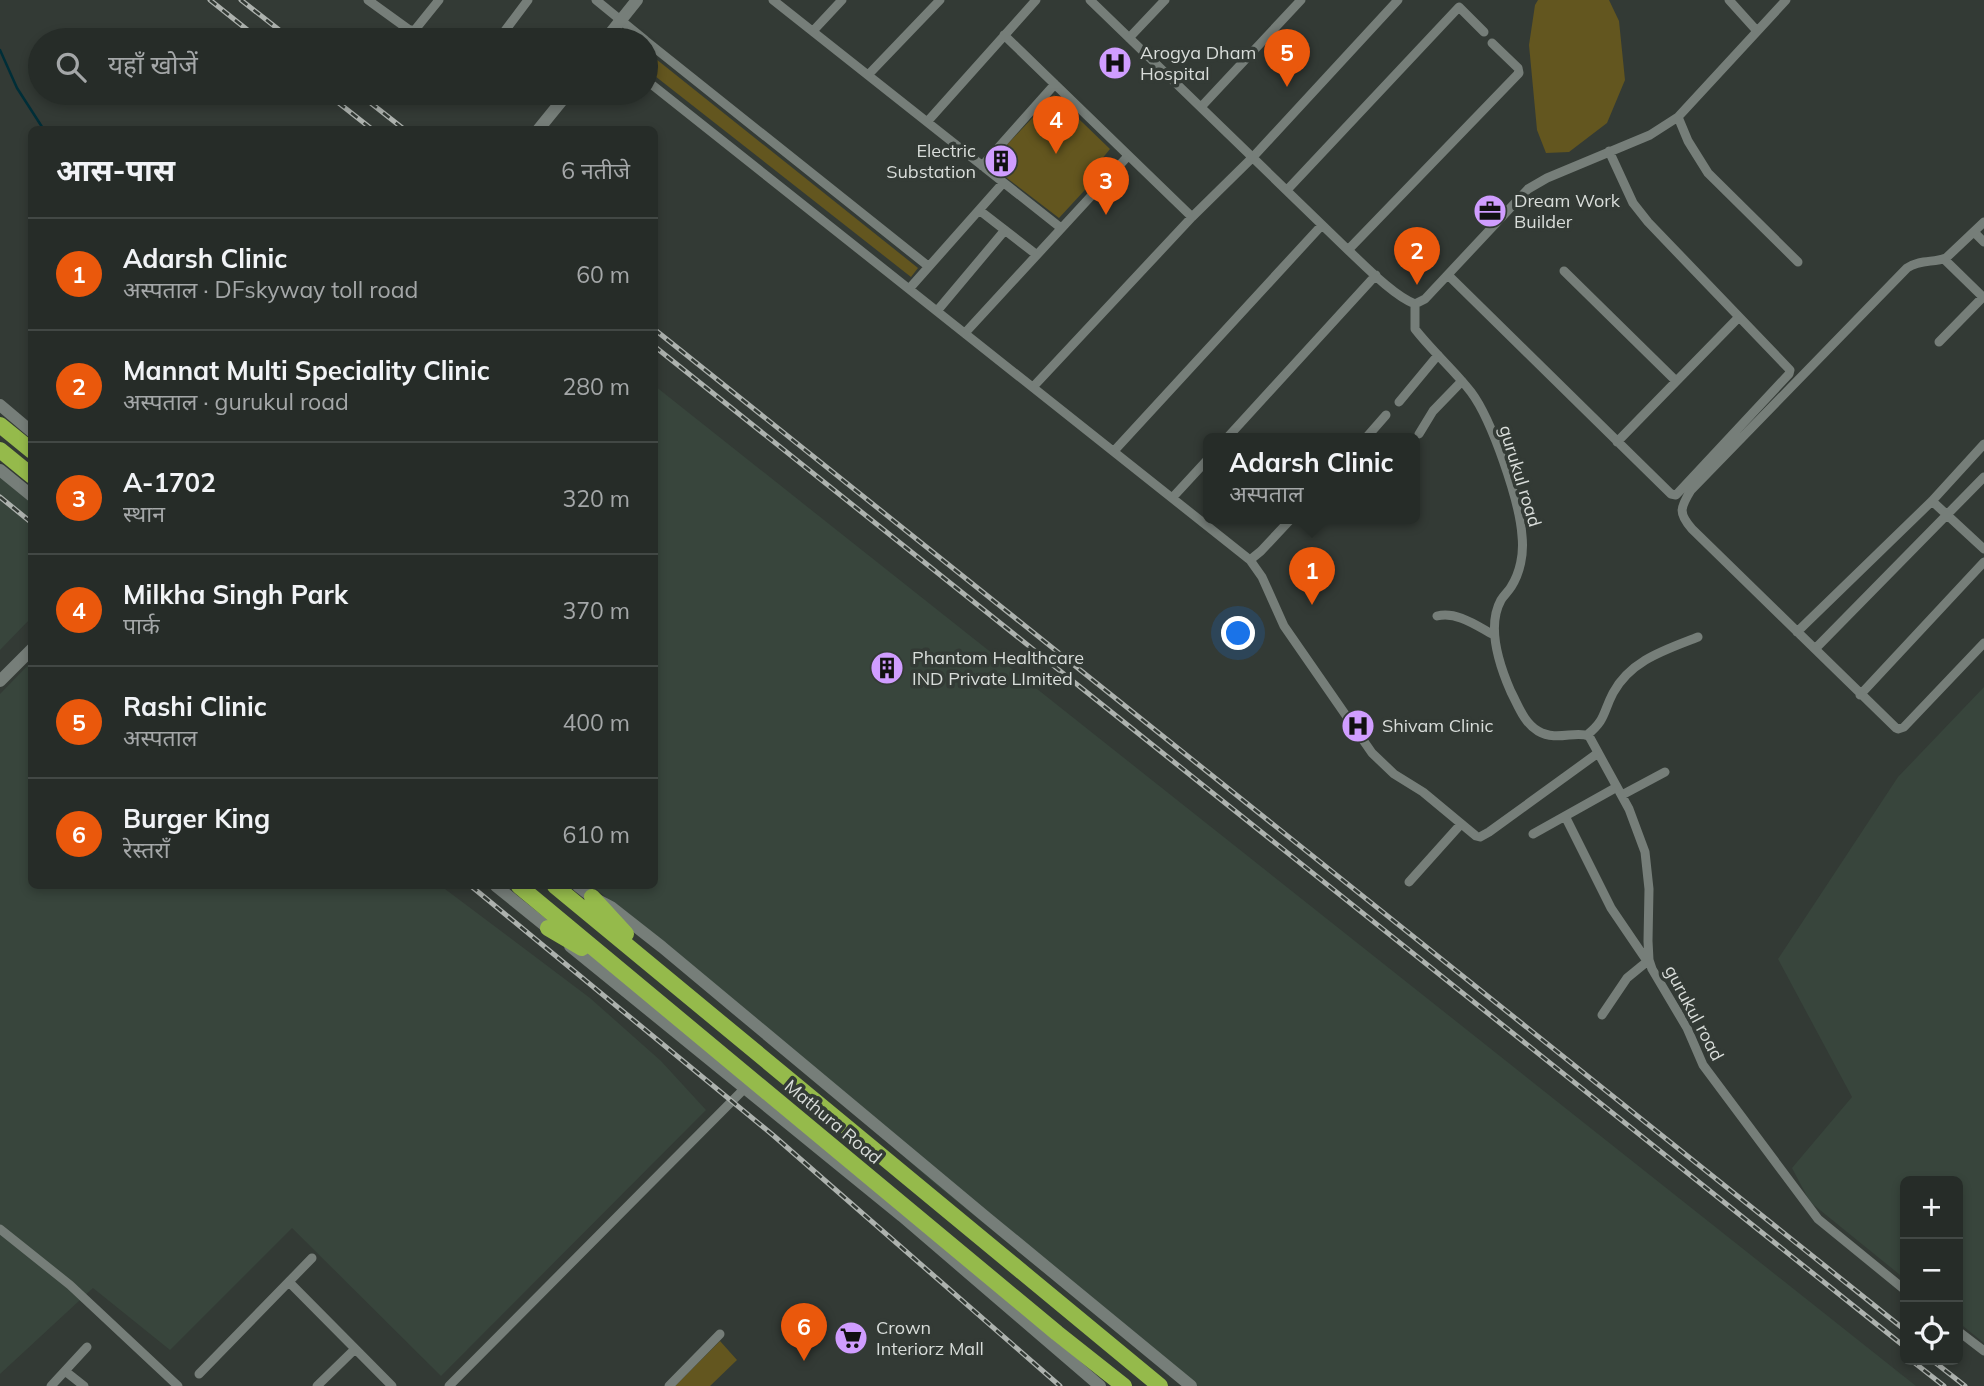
<!DOCTYPE html>
<html lang="hi">
<head>
<meta charset="utf-8">
<style>
	body { margin:0; font-family:Mulish,"Noto Sans Devanagari",sans-serif; background:#323834; color:#f1f3f6 }
	.controls { position:absolute; right:21px; bottom:21px; display:grid; overflow:hidden; border-radius:10px; box-shadow:0 4px 10px #0003 }
	.controls button { width:63px; height:63px; display:grid; place-items:center; padding:0; border:0; border-bottom:2px solid #424845; background:#262c28; color:#f1f3f6; font:35px sans-serif }
	.you { position:absolute; left:1239px; top:634px; width:24px; height:24px; margin:-18px; border:5px solid #fff; border-radius:50%; background:#1a73e8; box-shadow:0 0 0 10px #1a73e833 }
	.badge { display:grid; place-items:center; width:46px; height:46px; border-radius:50%; background:#ea580c; color:#fff; font-size:23px; font-weight:700 }
	.pin { position:absolute; translate:-50% -58px; filter:drop-shadow(0 2px 4px #0008) }
	.pin::after { content:''; position:absolute; top:37px; width:24px; height:21px; background:inherit; clip-path:polygon(0 0,100% 0,50% 100%) }
	.popup { position:absolute; left:1203px; top:433px; width:217px; height:91px; box-sizing:border-box; display:grid; place-content:center; border-radius:10px; background:#262c28; filter:drop-shadow(0 2px 5px #0005); font-size:23px; white-space:nowrap; color:#a4a7a8 }
	.popup b { font-size:26px; color:#f1f3f6 }
	.popup::after { content:''; position:absolute; left:50%; top:100%; margin-left:-14px; border:14px solid transparent; border-top-color:#262c28 }
	.list { margin:0; padding:0; list-style:none }
	h2 { display:flex; justify-content:space-between; align-items:center; height:91px; margin:0; padding:0 28px; font-size:30px }
	h2 small { font-size:23px; font-weight:400; color:#a4a7a8 }
	.list li { display:grid; grid-template-columns:46px 1fr auto; gap:21px; align-items:center; box-sizing:border-box; height:112px; padding:0 28px; border-top:2px solid #424845 }
	.list b { display:block; font-size:26px; white-space:nowrap }
	.list p { margin:0; font-size:23px; white-space:nowrap; color:#a4a7a8 }
	.list em { font-size:23px; font-style:normal; color:#a4a7a8 }
	.icon { flex:none; width:38px; height:38px; fill:none; stroke:currentColor; stroke-width:2; stroke-linecap:round; stroke-linejoin:round }
	.map { position:relative; flex:none; width:1984px; height:1386px; overflow:hidden }
	.search { position:absolute; background:#262c28; box-shadow:0 4px 10px #0003; left:28px; top:28px; width:630px; height:77px; display:flex; align-items:center; gap:18px; box-sizing:border-box; padding:0 24px; border-radius:38px; color:#a4a7a8; font-size:26px }
	.panel { position:absolute; background:#262c28; box-shadow:0 4px 10px #0003; left:28px; top:126px; width:630px; height:763px; border-radius:10px }
	.map>svg:first-child { display:block }
	.built { fill:#38453c }
	.green { fill:#63561f }
	.lines { fill:none; stroke-linecap:round; stroke-linejoin:round }
	.stream { stroke:#002e38; stroke-width:2.5 }
	.street { stroke:#767e79; stroke-width:9 }
	.secondary { stroke:#767e79; stroke-width:12 }
	.highway { stroke:#95ba4b; stroke-width:16 }
	.rail-casing { stroke:#adb2ae; stroke-width:5 }
	.rail { stroke:#333a35; stroke-width:2.5; stroke-dasharray:8; stroke-linecap:butt }
	.labels { text-anchor:middle; stroke-width:7; stroke-linejoin:round; paint-order:stroke }
	.poi-label { font-size:18px; fill:#d9ddda; stroke:#333a35; text-anchor:start }
	.street-label { font-size:18px; fill:#d9ddda; stroke:#333a35 }
</style>
</head>
<body>
<div class="map">
<svg width="1984" height="1386" viewBox="0 0 1984 1386">
	<rect width="100%" height="100%" fill="#333a35"/>
	<path class="built" d="M 655,386 L 1916,1386 L 1184,1386 L 934,1183 L 593,886 L 654,886 Z
		M 0,470 L 32,496 L 31,618 L 0,650 Z
		M 31,662 L 32,886 L 441,886 L 590,998 L 661,1061 L 706,1110 L 441,1376 L 292,1228 L 170,1350 L 93,1288 L 0,1374 L 0,694 Z
		M 1984,687 L 1984,1343 L 1958,1322 L 1958,1181 L 1905,1181 L 1905,1279 L 1810,1202 L 1792,1168 L 1852,1097 L 1778,959 L 1898,777 Z"/>
	<path class="green" d="M 1538,0 L 1609,0 L 1619,21 L 1625,80 L 1607,123 L 1569,152 L 1546,153 L 1537,130 L 1529,45 L 1535,5 Z
		M 646,51 L 918,268 L 911,277 L 646,69 Z
		M 1054,95 L 1110,149 L 1101,160 L 1107,166 L 1059,218 L 999,172 L 1011,158 L 1002,150 Z
		M 720,1341 L 737,1360 L 710,1386 L 675,1386 Z"/>
	<g class="lines">
		<path class="stream" d="M 0,50 L 17,88 L 44,130"/>
		<path class="street" d="M 368,0 L 408,29 L 414,31 L 439,0
			M 596,0 L 645,40
			M 773,0 L 1061,228
			M 1090,0 L 1348,250 C 1365,266 1394,296 1415,304 L 1425,299 L 1528,189 L 1547,178 L 1650,135 L 1678,117 L 1786,0
			M 1729,0 L 1757,31
			M 813,31 L 842,0
			M 1004,35 L 1192,217
			M 1129,38 L 1165,0
			M 498,40 L 528,0
			M 646,41 L 928,266
			M 868,75 L 940,0
			M 646,80 L 1250,560 L 1262,577 L 1284,626 L 1372,753 L 1394,774 L 1423,792 L 1476,836 L 1480,837 L 1489,832 L 1598,753
			M 1201,107 L 1301,0
			M 1678,117 L 1688,141 L 1708,173 L 1798,262
			M 927,122 L 1036,0
			M 982,166 L 1055,84
			M 1287,190 L 1459,7 L 1484,32
			M 979,210 L 1037,255
			M 1984,222 L 1946,258 C 1933,263 1921,259 1907,268 L 1691,490 C 1680,508 1678,513 1692,529 L 1896,728 L 1898,729 L 1904,727 L 1984,643
			M 1974,232 L 1984,242
			M 1348,250 L 1519,73 L 1518,68 L 1492,43
			M 1944,259 L 1984,298
			M 1564,271 L 1676,381
			M 1448,275 L 1671,494 L 1676,495 L 1789,374 L 1790,370 L 1648,222 L 1633,203 L 1609,151
			M 909,289 L 1003,183
			M 1415,304 L 1415,329 C 1432,351 1454,370 1471,392 C 1492,420 1520,502 1522,536 C 1524,554 1520,573 1511,587 C 1508,592 1504,595 1501,600 C 1486,627 1500,667 1511,692 C 1518,705 1524,723 1538,731 C 1557,742 1575,730 1589,736 L 1629,809 L 1645,852 L 1649,889 L 1648,941 L 1649,960 L 1652,969 L 1687,1028 L 1703,1065 L 1818,1219 L 1905,1290
			M 937,311 L 1005,230
			M 965,333 L 1128,156
			M 1939,342 L 1983,297
			M 1033,387 L 1192,217 L 1253,157 L 1398,0
			M 1399,402 L 1438,355
			M 1419,434 L 1433,411 L 1462,381
			M 1226,439 L 1376,275
			M 1365,439 L 1386,415
			M 1617,442 L 1739,317
			M 1114,451 L 1322,225
			M 1173,497 L 1209,458
			M 1932,501 L 1984,549
			M 1250,560 L 1261,551 L 1291,519
			M 1437,616 C 1457,611 1477,626 1494,635
			M 1797,632 L 1932,501 L 1984,444
			M 1815,649 L 1984,477
			M 1860,695 L 1984,562
			M 1587,735 C 1606,720 1603,712 1613,693 C 1631,660 1665,650 1698,637
			M 1622,795 L 1665,772
			M 1565,816 L 1611,908 L 1647,961
			M 1533,834 L 1617,787
			M 1409,882 L 1461,824
			M 1602,1015 L 1627,978 L 1649,960
			M 0,1229 L 70,1285 L 178,1386
			M 289,1282 L 392,1386
			M 1958,1331 L 1984,1351
			M 65,1371 L 84,1386
			M 199,1374 L 312,1258
			M 51,1386 L 87,1347
			M 317,1386 L 355,1349
			M 449,1386 L 745,1088
			M 669,1386 L 720,1334"/>
		<path class="secondary" d="M 605,40 L 637,0
			M 538,130 L 568,93
			M 0,405 L 32,432
			M 0,470 L 32,496
			M 0,681 L 32,649
			M 496,886 L 553,932
			M 578,886 L 592,897 L 611,907 L 662,947 L 987,1218 L 1191,1386
			M 570,946 L 902,1216 L 1100,1386"/>
		<path class="highway" d="M 0,425 L 32,451
			M 0,450 L 32,476
			M 519,886 L 1057,1333 L 1124,1386
			M 555,886 L 1160,1386
			M 592,897 L 626,934
			M 548,928 L 582,948"/>
		<defs>
			<path id="rail" d="M 210,0 L 260,40
				M 241,0 L 292,40
				M 326,93 L 373,130
				M 358,93 L 405,130
				M 654,329 L 1905,1330
				M 654,346 L 1905,1347
				M 0,497 L 32,523
				M 471,886 L 774,1136 L 1060,1386
				M 1911,1360 L 1944,1386
				M 1932,1360 L 1965,1386"/>
		</defs>
		<use href="#rail" class="rail-casing"/>
		<use href="#rail" class="rail"/>
	</g>
	<defs>
		<symbol id="hospital-disc" viewBox="-11 -11 22 22"><circle r="9.5" fill="#d09dff" stroke="#333a35"/><path d="M-5-5h3v3.5h4V-5h3V5h-3V1.5h-4V5h-3Z" fill="#111"/></symbol>
		<symbol id="building-disc" viewBox="-11 -11 22 22"><circle r="9.5" fill="#d09dff" stroke="#333a35"/><path d="M-4-6H4V6H1V3H-1V6H-4ZM-2.5-4.3h1.7v1.8h-1.7ZM.8-4.3h1.7v1.8H.8ZM-2.5-1h1.7V.8h-1.7ZM.8-1h1.7V.8H.8Z" fill="#111"/></symbol>
		<symbol id="office-disc" viewBox="-11 -11 22 22"><circle r="9.5" fill="#d09dff" stroke="#333a35"/><path d="M-6-3h4V-5.5h4V-3h4V5H-6ZM-1-4.5V-3h2v-1.5ZM-6 0V1H6V0Z" fill="#111"/></symbol>
		<symbol id="supermarket-disc" viewBox="-11 -11 22 22"><circle r="9.5" fill="#d09dff" stroke="#333a35"/><path d="M-6-5.5h2.5l.6 2H6L4.5 2H-2.5L-4.4-4H-6ZM-1.5 3.2a1.3 1.3 0 1 0 .1 0ZM3 3.2a1.3 1.3 0 1 0 .1 0Z" fill="#111"/></symbol>
	</defs>
	<g fill-rule="evenodd">
		<use href="#hospital-disc" x="1096" y="44" width="38" height="38"/>
		<use href="#building-disc" x="982" y="142" width="38" height="38"/>
		<use href="#office-disc" x="1471" y="192" width="38" height="38"/>
		<use href="#building-disc" x="868" y="649" width="38" height="38"/>
		<use href="#hospital-disc" x="1339" y="707" width="38" height="38"/>
		<use href="#supermarket-disc" x="832" y="1319" width="38" height="38"/>
	</g>
	<g class="labels">
		<g class="poi-label">
			<text x="1140" y="59">Arogya Dham<tspan x="1140" dy="21">Hospital</tspan></text>
			<text x="976" y="157" text-anchor="end">Electric<tspan x="976" dy="21">Substation</tspan></text>
			<text x="1514" y="207">Dream Work<tspan x="1514" dy="21">Builder</tspan></text>
			<text x="912" y="664">Phantom Healthcare<tspan x="912" dy="21">IND Private LImited</tspan></text>
			<text x="1382" y="732">Shivam Clinic</text>
			<text x="876" y="1334">Crown<tspan x="876" dy="21">Interiorz Mall</tspan></text>
		</g>
		<g class="street-label">
			<text transform="translate(1520 476) rotate(73)" y="6">gurukul road</text>
			<text transform="translate(1694 1013) rotate(62)" y="6">gurukul road</text>
			<text transform="translate(833 1122) rotate(40)" y="6">Mathura Road</text>
		</g>
	</g>
</svg>
<div class="controls">
<button>+</button>
<button>−</button>
<button><svg class="icon" aria-label="locate" viewBox="0 0 24 24"><circle cx="12" cy="12" r="6"/><path d="M12 2v4M12 18v4M2 12h4M18 12h4"/></svg></button>
</div>
<div class="you"></div>
<div class="pin badge" style="left:1312px;top:605px">1</div>
<div class="popup"><b>Adarsh Clinic</b>अस्पताल</div>
<div class="pin badge" style="left:1417px;top:285px">2</div>
<div class="pin badge" style="left:1106px;top:215px">3</div>
<div class="pin badge" style="left:1056px;top:154px">4</div>
<div class="pin badge" style="left:1287px;top:87px">5</div>
<div class="pin badge" style="left:804px;top:1361px">6</div>
<div class="search"><svg class="icon" aria-label="search" viewBox="0 0 24 24"><circle cx="10" cy="10" r="6"/><path d="M15 15l6 6"/></svg>यहाँ खोजें</div>
<section class="panel">
<h2>आस-पास<small>6 नतीजे</small></h2>
<ul class="list">
<li><span class="badge">1</span><div><b>Adarsh Clinic</b><p>अस्पताल · DFskyway toll road</p></div><em>60 m</em></li>
<li><span class="badge">2</span><div><b>Mannat Multi Speciality Clinic</b><p>अस्पताल · gurukul road</p></div><em>280 m</em></li>
<li><span class="badge">3</span><div><b>A-1702</b><p>स्थान</p></div><em>320 m</em></li>
<li><span class="badge">4</span><div><b>Milkha Singh Park</b><p>पार्क</p></div><em>370 m</em></li>
<li><span class="badge">5</span><div><b>Rashi Clinic</b><p>अस्पताल</p></div><em>400 m</em></li>
<li><span class="badge">6</span><div><b>Burger King</b><p>रेस्तराँ</p></div><em>610 m</em></li>
</ul>
</section>
</div>
</body>
</html>
